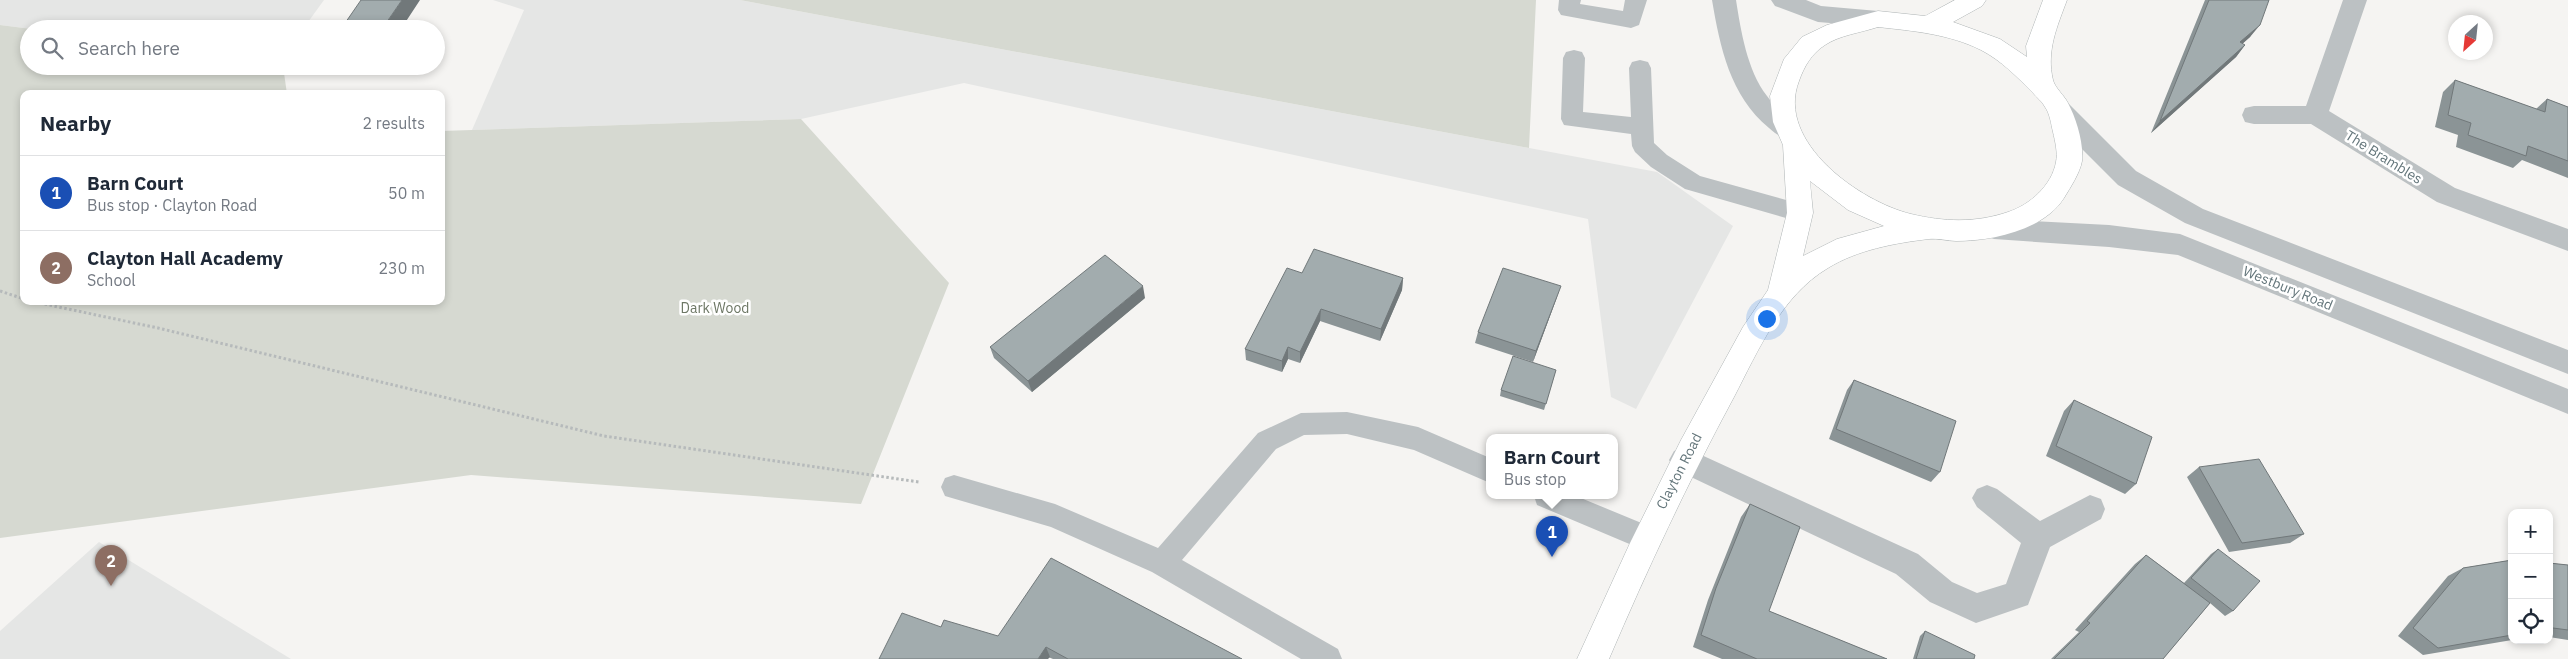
<!DOCTYPE html>
<html lang="en">
<head>
<meta charset="utf-8">
<style>
	body { margin:0; font-family:"IBM Plex Sans",sans-serif; background:#f2f2f3; color:#1f2937 }
	.controls { position:absolute; right:15px; bottom:15px; display:grid; overflow:hidden; border-radius:10px; box-shadow:0 2px 8px #0003 }
	.controls button { width:45px; height:45px; display:grid; place-items:center; padding:0; border:0; border-bottom:1px solid #e0e1e3; background:#fff; color:#1f2937; font:25px sans-serif }
	.compass { position:absolute; left:2448px; top:15px; width:45px; height:45px; border-radius:50%; background:#fff; box-shadow:0 2px 8px #0003; rotate:207deg }
	.you { position:absolute; left:1766px; top:318px; width:18px; height:18px; margin:-12px; border:4px solid #fff; border-radius:50%; background:#1a73e8; box-shadow:0 0 0 8px #1a73e833 }
	.badge { display:grid; place-items:center; width:32px; height:32px; border-radius:50%; background:#cd3939; color:#fff; font-size:16px; font-weight:700 }
	.pin { position:absolute; translate:-50% -41px; filter:drop-shadow(0 1px 2px #0008) }
	.pin::after { content:''; position:absolute; top:26px; width:18px; height:15px; background:inherit; clip-path:polygon(0 0,100% 0,50% 100%) }
	.popup { position:absolute; left:1486px; top:434px; width:132px; height:65px; box-sizing:border-box; display:grid; place-content:center; border-radius:10px; background:#fff; filter:drop-shadow(0 1px 4px #0005); font-size:16px; white-space:nowrap; color:#747a83 }
	.popup b { font-size:19px; color:#1f2937 }
	.popup::after { content:''; position:absolute; left:50%; top:100%; margin-left:-10px; border:10px solid transparent; border-top-color:#fff }
	.list { margin:0; padding:0; list-style:none }
	h2 { display:flex; justify-content:space-between; align-items:center; height:65px; margin:0; padding:0 20px; font-size:21px }
	h2 small { font-size:16px; font-weight:400; color:#747a83 }
	.list li { display:grid; grid-template-columns:32px 1fr auto; gap:15px; align-items:center; box-sizing:border-box; height:75px; padding:0 20px; border-top:1px solid #e0e1e3 }
	.list b { display:block; font-size:19px; white-space:nowrap }
	.list p { margin:0; font-size:16px; white-space:nowrap; color:#747a83 }
	.list em { font-size:16px; font-style:normal; color:#747a83 }
	.icon { flex:none; width:28px; height:28px; fill:none; stroke:currentColor; stroke-width:2; stroke-linecap:round; stroke-linejoin:round }
	.map { position:relative; flex:none; width:2568px; height:659px; overflow:hidden }
	.search { position:absolute; background:#fff; box-shadow:0 2px 8px #0003; left:20px; top:20px; width:425px; height:55px; display:flex; align-items:center; gap:12px; box-sizing:border-box; padding:0 18px; border-radius:28px; color:#747a83; font-size:19px }
	.panel { position:absolute; background:#fff; box-shadow:0 2px 8px #0003; left:20px; top:90px; width:425px; height:215px; border-radius:10px }
	.map>svg:first-child { display:block }
	.built { fill:#e5e6e5 }
	.green { fill:#d6d9d1 }
	.lines { fill:none; stroke-linecap:round; stroke-linejoin:round }
	.primary-casing { stroke:#aeb4b5; stroke-width:1 }
	.path { stroke:#b6babb; stroke-width:3; stroke-dasharray:2.5 2.5; stroke-linecap:butt }
	.service { fill:#bcc1c3; fill-rule:evenodd }
	.minor { fill:#bcc1c3; fill-rule:evenodd }
	.tertiary { fill:#bcc1c3; fill-rule:evenodd }
	.primary { fill:#fff; fill-rule:evenodd }
	.wall { fill:#8b9496 }
	.shaded-wall { fill:#71787a }
	.building { fill:#a2acae; stroke:#71787a }
	.labels { text-anchor:middle; stroke-width:5; stroke-linejoin:round; paint-order:stroke }
	.street-label { font-size:14px; fill:#63757a; stroke:#fff }
	.park-label { font-size:14px; fill:#6d7765; stroke:#fff }
</style>
</head>
<body>
<div class="map">
<svg width="2568" height="659" viewBox="0 0 2568 659">
	<rect width="100%" height="100%" fill="#f5f4f2"/>
	<path class="built" d="M 0,0 L 324,0 L 303,29 L 32,29 L 0,25 Z
		M 493,0 L 740,0 L 1657,172 L 1733,226 L 1636,409 L 1611,397 L 1588,219 L 964,83 L 801,119 L 472,130 L 524,10 Z
		M 99,542 L 291,659 L 0,659 L 0,631 Z"/>
	<path class="green" d="M 740,0 L 1536,0 L 1529,148 Z
		M 0,25 L 32,29 L 29,29 L 29,66 L 283,66 L 287,94 L 24,94 L 24,301 L 441,301 L 441,131 L 801,119 L 949,283 L 861,504 L 471,475 L 0,538 Z"/>
	<g class="lines">
		<defs>
			<path id="primary" d="M 1955,0 L 1986,0 L 1982,6 L 1953,22 L 2000,39 L 2027,57 L 2026,46 L 2043,0 L 2067,0 C 2057,27 2046,51 2053,80 C 2055,88 2064,95 2068,103 C 2076,118 2084,143 2082,161 C 2080,173 2070,188 2064,198 C 2044,230 1992,241 1956,241 C 1948,241 1938,238 1929,239 C 1895,243 1857,250 1828,268 C 1781,296 1758,351 1734,397 C 1688,482 1647,570 1609,659 L 1577,659 L 1630,543 L 1681,440 L 1743,327 L 1768,290 L 1787,213 L 1783,145 L 1773,122 L 1770,96 L 1784,59 L 1802,37 L 1827,25 L 1878,11 L 1925,16 ZM 1878,27 C 1914,31 1949,34 1981,50 C 2002,61 2017,77 2033,93 C 2037,98 2042,101 2045,107 C 2050,114 2051,124 2053,132 C 2055,141 2058,153 2056,162 C 2052,185 2030,205 2008,212 C 1976,223 1944,222 1911,214 C 1861,202 1775,142 1799,81 C 1804,67 1811,54 1825,45 C 1840,35 1860,33 1878,27 ZM 1810,181 L 1848,210 L 1884,226 L 1837,239 L 1803,256 L 1813,213 Z"/>
		</defs>
		<use href="#primary" class="primary-casing"/>
		<path class="path" d="M 0,291 L 24,299
			M 30,301 L 158,328 L 604,436 L 919,482"/>
		<path class="service" d="M 1559,0 L 1581,0 L 1580,4 L 1623,11 L 1625,0 L 1647,0 L 1639,25 L 1631,28 L 1561,15 L 1558,10 Z
			M 1574,50 L 1582,52 L 1585,58 L 1583,112 L 1631,117 L 1629,68 L 1632,62 L 1640,60 L 1648,62 L 1651,68 L 1654,143 L 1667,155 L 1700,176 L 1808,206 L 1812,213 L 1808,220 L 1800,222 L 1685,189 L 1651,167 L 1635,152 L 1632,146 L 1631,134 L 1564,125 L 1561,119 L 1563,58 L 1566,52 Z
			M 1347,412 L 1418,427 L 1490,458 L 1490,483 L 1414,450 L 1347,434 L 1304,435 L 1276,449 L 1182,560 L 1338,649 L 1342,659 L 1301,659 L 1152,572 L 1051,527 L 945,496 L 941,487 L 945,478 L 954,475 L 1055,504 L 1158,548 L 1258,433 L 1301,413 Z
			M 1534,496 L 1576,496 L 1656,529 L 1660,538 L 1656,547 L 1646,551 L 1537,505 Z"/>
		<path class="minor" d="M 2343,0 L 2367,0 L 2329,111 L 2455,188 L 2568,229 L 2568,251 L 2437,202 L 2311,124 L 2254,124 L 2245,122 L 2242,115 L 2245,108 L 2254,106 L 2306,106 Z
			M 2059,101 L 2068,103 L 2136,171 L 2203,209 L 2568,350 L 2568,374 L 2185,223 L 2118,185 L 2050,117 L 2047,110 L 2050,103 Z
			M 1994,219 L 2109,225 L 2180,234 L 2568,389 L 2568,414 L 2178,255 L 2109,247 L 1994,239 L 1985,236 L 1981,229 L 1985,222 Z
			M 1684,447 L 1918,554 L 1952,582 L 1977,593 L 2006,584 L 2021,543 L 1977,507 L 1972,498 L 1977,489 L 1987,485 L 1997,489 L 2040,521 L 2090,495 L 2101,499 L 2105,509 L 2101,519 L 2050,547 L 2028,605 L 1976,623 L 1930,602 L 1896,574 L 1674,469 L 1669,460 L 1674,451 Z"/>
		<path class="tertiary" d="M 1712,0 L 1736,0 C 1741,31 1747,70 1767,96 C 1776,109 1792,115 1799,129 L 1796,136 C 1784,140 1778,136 1769,128 C 1730,96 1720,47 1712,0 Z
			M 1771,0 L 1806,0 L 1821,6 L 1878,11 L 1886,13 L 1890,19 L 1886,25 L 1878,27 L 1818,22 L 1775,6 Z"/>
		<use href="#primary" class="primary"/>
	</g>
	<path class="wall" d="M 2205,0 L 2269,0 L 2250,37 L 2242,44 L 2245,45 L 2236,57 L 2151,133 Z
		M 333,66 L 375,66 L 372,71 Z
		M 2455,80 L 2536,109 L 2547,99 L 2568,107 L 2568,178 L 2522,160 L 2513,168 L 2456,147 L 2458,135 L 2435,127 L 2443,92 Z
		M 1302,273 L 1403,278 L 1402,290 L 1380,341 L 1320,321 L 1300,363 L 1288,359 L 1282,372 L 1246,360 L 1245,349 Z
		M 1557,297 L 1533,362 L 1475,343 L 1478,332 Z
		M 1145,298 L 1032,392 L 994,358 L 990,347 Z
		M 1556,370 L 1544,410 L 1500,396 L 1501,390 Z
		M 1854,380 L 1940,472 L 1931,482 L 1829,439 L 1847,390 Z
		M 2074,400 L 2136,484 L 2125,494 L 2046,456 L 2064,411 Z
		M 2199,467 L 2304,534 L 2290,543 L 2229,552 L 2187,477 Z
		M 1750,504 L 1769,611 L 1887,659 L 1722,659 L 1693,647 L 1708,600 L 1741,517 Z
		M 2218,549 L 2233,611 L 2225,616 L 2210,603 L 2163,659 L 2051,659 L 2079,632 L 2075,630 L 2135,564 L 2146,555 L 2184,583 L 2211,554 Z
		M 2512,560 L 2512,640 L 2423,655 L 2398,636 L 2448,576 L 2463,568 Z
		M 2549,563 L 2568,565 L 2568,640 L 2549,637 Z
		M 1925,631 L 1974,659 L 1913,659 L 1920,636 Z
		M 998,636 L 1242,659 L 1053,659 Z"/>
	<path class="shaded-wall" d="M 402,0 L 420,0 L 401,29 L 382,29 Z
		M 2260,25 L 2250,37 L 2231,54 L 2240,42 Z
		M 2245,45 L 2236,57 L 2151,133 L 2160,121 Z
		M 369,66 L 375,66 L 372,71 Z
		M 1403,278 L 1402,290 L 1380,341 L 1381,329 Z
		M 1143,286 L 1145,298 L 1032,392 L 1028,381 Z
		M 1561,286 L 1557,297 L 1533,362 L 1536,351 Z
		M 1321,309 L 1320,321 L 1300,363 L 1300,352 Z
		M 1288,347 L 1288,359 L 1282,372 L 1282,361 Z
		M 1046,647 L 1050,657 L 1048,659 L 1038,659 Z"/>
	<path class="building" d="M 361,0 L 402,0 L 382,29 L 341,29 Z
		M 2209,0 L 2269,0 L 2260,25 L 2240,42 L 2245,45 L 2160,121 Z
		M 2455,80 L 2545,112 L 2547,99 L 2568,107 L 2568,161 L 2528,146 L 2526,156 L 2468,135 L 2471,123 L 2448,115 Z
		M 1314,249 L 1403,278 L 1381,329 L 1321,309 L 1300,352 L 1288,347 L 1282,361 L 1245,349 L 1287,268 L 1302,273 Z
		M 1105,255 L 1143,286 L 1028,381 L 990,347 Z
		M 1503,268 L 1561,286 L 1536,351 L 1478,332 Z
		M 1513,356 L 1556,370 L 1546,404 L 1501,390 Z
		M 1854,380 L 1956,421 L 1940,472 L 1836,429 Z
		M 2074,400 L 2152,437 L 2136,484 L 2056,446 Z
		M 2259,459 L 2304,534 L 2242,543 L 2199,467 Z
		M 1750,504 L 1800,527 L 1769,611 L 1887,659 L 1757,659 L 1701,635 L 1716,588 Z
		M 2218,549 L 2260,581 L 2233,611 L 2191,578 Z
		M 2146,555 L 2210,603 L 2163,659 L 2054,659 L 2090,623 L 2087,621 Z
		M 1051,558 L 1242,659 L 1068,659 L 1046,647 L 1038,659 L 879,659 L 902,613 L 941,627 L 944,620 L 998,636 Z
		M 2512,560 L 2512,635 L 2438,648 L 2413,628 L 2463,568 Z
		M 2549,563 L 2568,565 L 2568,630 L 2553,628 L 2549,628 Z
		M 1925,631 L 1975,655 L 1974,659 L 1916,659 Z"/>
	<g class="labels">
		<g class="street-label">
			<text transform="translate(2384 157) rotate(32)" y="5">The Brambles</text>
			<text transform="translate(2288 288) rotate(22)" y="5">Westbury Road</text>
			<text transform="translate(1679 471) rotate(-63)" y="5">Clayton Road</text>
		</g>
		<g class="park-label">
			<text x="715" y="313">Dark Wood</text>
		</g>
	</g>
</svg>
<div class="controls">
<button>+</button>
<button>−</button>
<button><svg class="icon" aria-label="locate" viewBox="0 0 24 24"><circle cx="12" cy="12" r="6"/><path d="M12 2v4M12 18v4M2 12h4M18 12h4"/></svg></button>
</div>
<svg class="compass" viewBox="-18 -18 36 36"><path d="M0-13l5 13h-10z" fill="#e53935"/><path d="M0 13l5-13h-10z" fill="#747a83"/></svg>
<div class="you"></div>
<div class="pin badge" style="left:1552px;top:557px;background:#1a4fb4">1</div>
<div class="popup"><b>Barn Court</b>Bus stop</div>
<div class="pin badge" style="left:111px;top:586px;background:#8d6e63">2</div>
<div class="search"><svg class="icon" aria-label="search" viewBox="0 0 24 24"><circle cx="10" cy="10" r="6"/><path d="M15 15l6 6"/></svg>Search here</div>
<section class="panel">
<h2>Nearby<small>2 results</small></h2>
<ul class="list">
<li><span class="badge" style="background:#1a4fb4">1</span><div><b>Barn Court</b><p>Bus stop · Clayton Road</p></div><em>50 m</em></li>
<li><span class="badge" style="background:#8d6e63">2</span><div><b>Clayton Hall Academy</b><p>School</p></div><em>230 m</em></li>
</ul>
</section>
</div>
</body>
</html>
